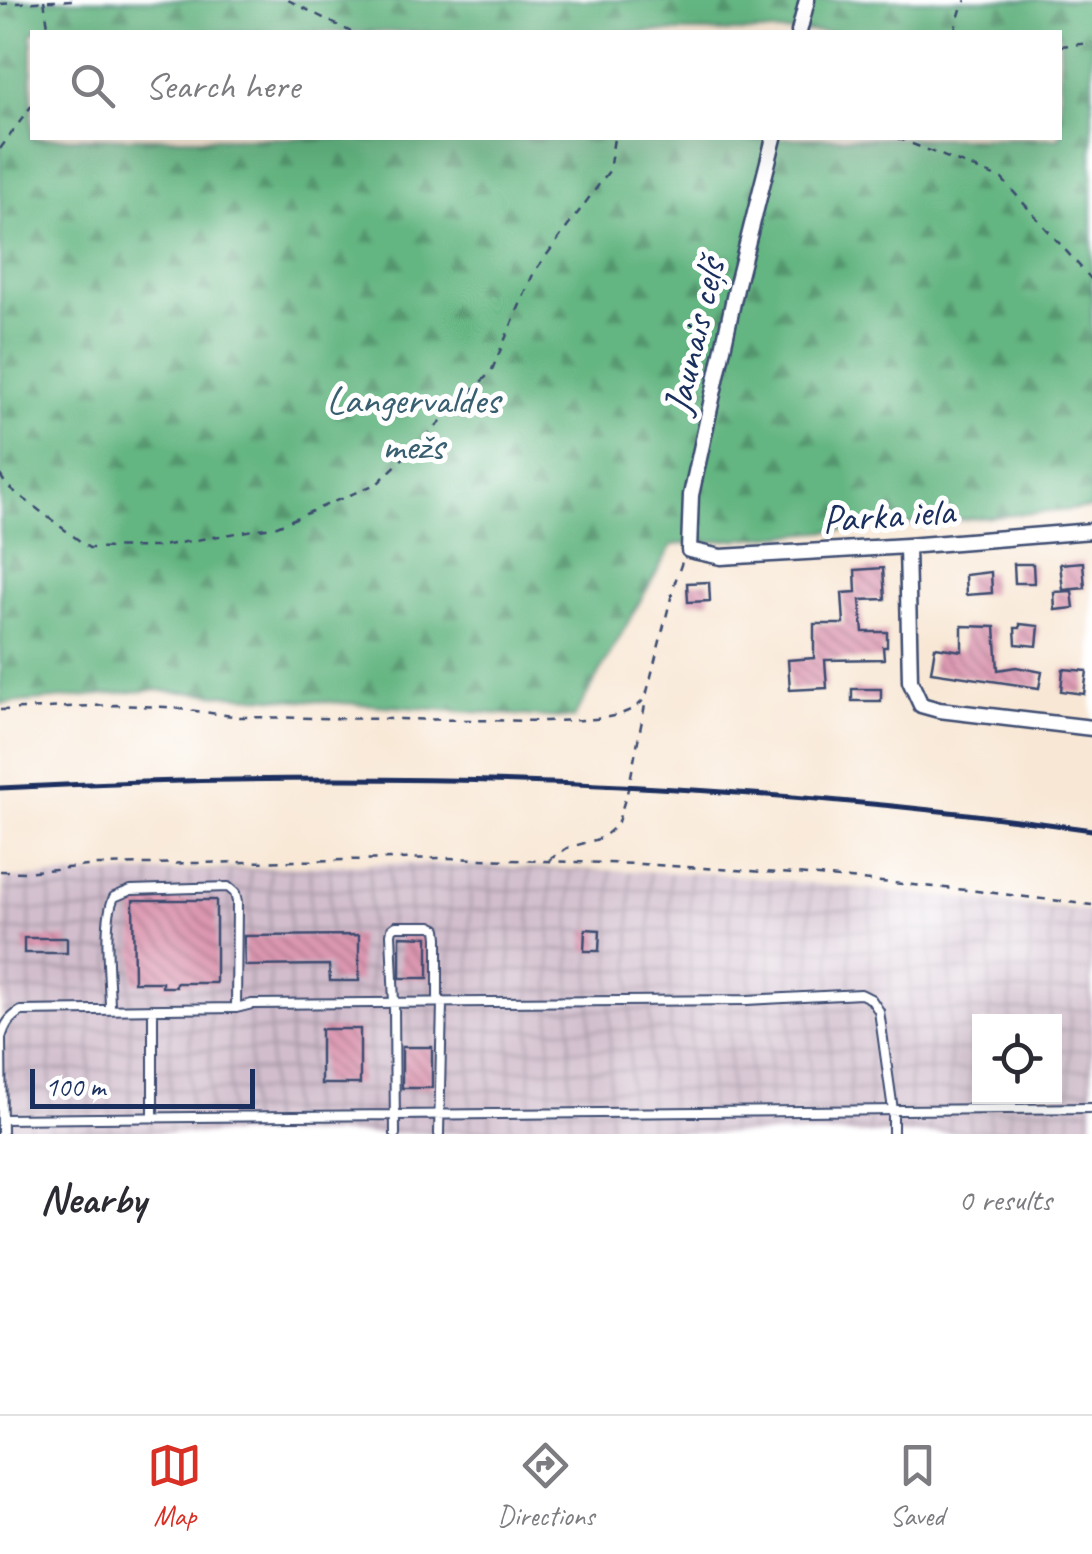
<!DOCTYPE html>
<html lang="en">
<head>
<meta charset="utf-8">
<style>
	body { margin:0; font-family:Caveat,sans-serif; background:#f2f2f3; color:#2b2b33 }
	.controls { position:absolute; right:30px; bottom:30px; display:grid; overflow:hidden; border-radius:0px; box-shadow:0 10px 40px #0002 }
	.controls button { width:90px; height:90px; display:grid; place-items:center; padding:0; border:0; border-bottom:2px solid #e1e1e2; background:#fff; color:#2b2b33; font:50px sans-serif }
	.scale { position:absolute; left:30px; bottom:25px; width:225px; box-sizing:border-box; padding-left:10px; border:5px solid #1b2f5e; border-top:0; font-size:28px; line-height:35px; white-space:nowrap; color:#1b2f5e; -webkit-text-stroke:8px #fff; paint-order:stroke }
	.list { margin:0; padding:0; list-style:none }
	h2 { display:flex; justify-content:space-between; align-items:center; height:130px; margin:0; padding:0 40px; font-size:42px }
	h2 small { font-size:32px; font-weight:400; color:#7c7c81 }
	.icon { flex:none; width:55px; height:55px; fill:none; stroke:currentColor; stroke-width:2; stroke-linecap:round; stroke-linejoin:round }
	.map { position:relative; flex:none; width:1092px; height:1134px; overflow:hidden }
	.search { position:absolute; background:#fff; box-shadow:0 10px 40px #0002; left:30px; right:30px; top:30px; height:110px; display:flex; align-items:center; gap:25px; box-sizing:border-box; padding:0 35px; border-radius:0px; color:#7c7c81; font-size:38px }
	.sheet { height:280px; background:#fff }
	nav { display:flex; justify-content:space-around; align-items:center; box-sizing:border-box; height:140px; border-top:2px solid #e1e1e2; background:#fff; font-size:28px; color:#7c7c81 }
	nav a { display:grid; justify-items:center; gap:5px }
	nav .on { color:#d93025 }
	.map>svg:first-child { display:block }
	.industrial { fill:url(#industrial-grid); fill-rule:evenodd }
	.forest { fill:url(#forest-firs); stroke:#407270; stroke-width:2.5; fill-rule:evenodd }
	.building { fill:url(#building-back-hatch) }
	.lines { fill:none; stroke-linecap:round; stroke-linejoin:round }
	.lane-casing { stroke:#3c4b70; stroke-width:12 }
	.street-casing { stroke:#3c4b70; stroke-width:19 }
	.path { stroke:#3c4b70; stroke-width:2.5; stroke-dasharray:8 8; stroke-linecap:butt }
	.lane { stroke:#fff; stroke-width:8 }
	.street { stroke:#fff; stroke-width:14 }
	.rail { stroke:#1b2f5e; stroke-width:5 }
	.labels { text-anchor:middle; stroke-width:10; stroke-linejoin:round; paint-order:stroke }
	.street-label { font-size:40px; fill:#1b2f5e; stroke:#fff }
	.park-label { font-size:40px; fill:#386070; stroke:#fff }
</style>
</head>
<body>
<div class="map">
<svg width="1092" height="1134" viewBox="0 0 1092 1134">
	<defs>
		<pattern id="industrial-grid" width="8" height="8" patternUnits="userSpaceOnUse" patternTransform="scale(2.5)"><rect width="8" height="8" fill="#d1bdcc"/><path d="M0 4h8M4 0v8" fill="none" stroke="#a99aa9"/></pattern>
		<pattern id="forest-firs" width="22" height="20" patternUnits="userSpaceOnUse" patternTransform="scale(2.5)"><rect width="22" height="20" fill="#64b581"/><path d="M5 1l3.5 6h-7zM16 11l3.5 6h-7z" fill="#52946d"/></pattern>
		<pattern id="building-back-hatch" width="6" height="6" patternUnits="userSpaceOnUse" patternTransform="scale(2.5)"><rect width="6" height="6" fill="#dc97b0"/><path d="M-1 5l2 2M0 0l6 6M5-1l2 2" fill="none" stroke="#b27c92"/></pattern>
	</defs>
	<rect width="100%" height="100%" fill="#fff"/>
	<filter id="ink" filterUnits="userSpaceOnUse"><feTurbulence type="fractalNoise" baseFrequency=".01" numOctaves="2"/><feDisplacementMap in="SourceGraphic" scale="20" xChannelSelector="R" yChannelSelector="G"/><feConvolveMatrix kernelMatrix="1 2 1 2 8 2 1 2 1" color-interpolation-filters="sRGB"/></filter>
	<filter id="wash" filterUnits="userSpaceOnUse"><feTurbulence type="fractalNoise" baseFrequency=".0048" numOctaves="4" result="noise"/><feDisplacementMap in="SourceGraphic" scale="40" xChannelSelector="R" yChannelSelector="G"/><feGaussianBlur stdDeviation="2.25" result="paint"/><feColorMatrix in="noise" values="0 0 0 0 0 0 0 0 0 0 0 0 0 0 0 0 0 1.4 0 .05"/><feComposite in="paint" operator="in"/></filter>
	<g filter="url(#wash)">
		<rect width="100%" height="100%" fill="#f8e7d4"/>
		<path class="industrial" d="M 382,863 L 721,874 L 1092,912 L 1092,1134 L 0,1134 L 3,878 ZM 980,1022 L 1054,1022 L 1054,1096 L 980,1096 Z"/>
		<path class="forest" d="M 0,0 L 1092,0 L 1092,508 L 672,545 L 573,719 L 155,690 L 0,704 ZM 32,32 L 1060,32 L 1060,138 L 32,138 Z"/>
		<g id="blocks">
			<path class="building" d="M 1083,562 L 1085,588 L 1063,590 L 1060,564 Z
				M 1014,564 L 1033,564 L 1034,583 L 1015,583 Z
				M 883,568 L 885,599 L 860,600 L 863,632 L 887,632 L 887,647 L 883,647 L 884,659 L 825,660 L 827,688 L 790,690 L 788,660 L 814,658 L 814,624 L 844,624 L 842,593 L 856,592 L 855,570 Z
				M 991,572 L 992,593 L 966,595 L 965,575 Z
				M 709,582 L 710,601 L 688,602 L 687,583 Z
				M 1072,591 L 1074,608 L 1055,610 L 1054,592 Z
				M 1020,624 L 1039,626 L 1037,646 L 1016,644 L 1015,628 L 1020,628 Z
				M 962,626 L 995,627 L 998,670 L 1016,667 L 1042,672 L 1039,688 L 931,672 L 935,647 L 962,651 Z
				M 1063,669 L 1087,671 L 1084,694 L 1061,691 Z
				M 852,689 L 881,689 L 881,701 L 852,701 Z
				M 133,900 L 216,900 L 216,983 L 176,983 L 176,987 L 162,987 L 162,982 L 134,982 Z
				M 585,929 L 600,930 L 599,951 L 584,951 Z
				M 359,935 L 359,981 L 330,981 L 329,965 L 245,966 L 244,936 Z
				M 400,936 L 428,937 L 428,978 L 400,978 Z
				M 24,938 L 67,938 L 67,953 L 24,953 Z
				M 321,1029 L 360,1029 L 360,1084 L 321,1084 Z
				M 402,1047 L 432,1047 L 432,1088 L 402,1088 Z"/>
		</g>
	</g>
	<g filter="url(#ink)">
		<use href="#blocks" fill-opacity="0" stroke="#3c4b70" stroke-width="2.5"/>
		<g class="lines">
			<defs>
				<path id="lane" d="M 110,1009 C 110,979 102,922 114,897 L 131,890 L 228,887 L 235,893 L 237,902 L 236,1008
					M 153,1117 L 153,1009
					M 2,1119 L 1092,1108
					M 2,1134 L 1,1038 C 5,1025 9,1018 21,1011 L 236,1008 L 252,1004 L 747,1000 L 861,994 L 871,999 L 879,1011 L 893,1110 L 893,1134
					M 395,1134 L 394,1003 L 391,934 L 392,929 L 396,926 L 431,926 L 437,929 L 438,938 L 438,997 L 442,1003 L 439,1134"/>
				<path id="street" d="M 799,32 L 807,0
					M 774,138 L 737,284 L 691,495 L 689,550 L 721,557 L 907,546 L 1092,531
					M 907,546 L 910,681 L 921,705 L 939,710 L 1092,728"/>
			</defs>
			<use href="#lane" class="lane-casing"/>
			<use href="#street" class="street-casing"/>
			<path class="path" d="M 44,0 L 49,32
				M 288,0 L 351,32
				M 0,4 L 72,0
				M 954,32 L 962,6 L 966,0
				M 1060,46 L 1092,43
				M 897,138 L 1002,179 L 1092,280
				M 0,149 L 32,105
				M 0,475 L 7,486 L 89,548 L 156,547 L 277,526 L 378,483 L 491,372 L 534,272 L 609,171 L 614,138
				M 0,710 L 115,705 L 166,707 L 240,717 L 546,721 C 574,720 631,723 646,696 L 675,582 L 682,562
				M 549,860 L 567,848 L 602,838 L 617,825 L 629,786 L 646,700
				M 0,871 L 25,872 L 98,865 L 444,858 L 641,864 L 796,874 L 977,891 L 1092,905"/>
			<use href="#lane" class="lane"/>
			<use href="#street" class="street"/>
			<path class="rail" d="M 0,788 C 365,769 730,779 1092,830"/>
		</g>
	</g>
	<g class="labels">
		<g class="street-label">
			<text transform="translate(693 336) rotate(-77)" y="14">Jaunais ceļš</text>
			<text transform="translate(888 514) rotate(-4)" y="14">Parka iela</text>
		</g>
		<g class="park-label">
			<text x="413" y="413">Langervaldes<tspan x="413" dy="46">mežs</tspan></text>
		</g>
	</g>
</svg>
<div class="controls">
<button><svg class="icon" aria-label="locate" viewBox="0 0 24 24"><circle cx="12" cy="12" r="6"/><path d="M12 2v4M12 18v4M2 12h4M18 12h4"/></svg></button>
</div>
<div class="scale">100 m</div>
<div class="search"><svg class="icon" aria-label="search" viewBox="0 0 24 24"><circle cx="10" cy="10" r="6"/><path d="M15 15l6 6"/></svg>Search here</div>
</div>
<section class="sheet">
<h2>Nearby<small>0 results</small></h2>
<ul class="list">
</ul>
</section>
<nav>
<a class="on"><svg class="icon" aria-label="map" viewBox="0 0 24 24"><path d="M3 6l6-2 6 2 6-2v14l-6 2-6-2-6 2zM9 4v14M15 6v14"/></svg>Map</a>
<a><svg class="icon" aria-label="directions" viewBox="0 0 24 24"><path d="M12 3l9 9-9 9-9-9zM9 14v-3h6M13 9l2 2-2 2"/></svg>Directions</a>
<a><svg class="icon" aria-label="saved" viewBox="0 0 24 24"><path d="M7 4h10v16l-5-4-5 4z"/></svg>Saved</a>
</nav>
</body>
</html>
